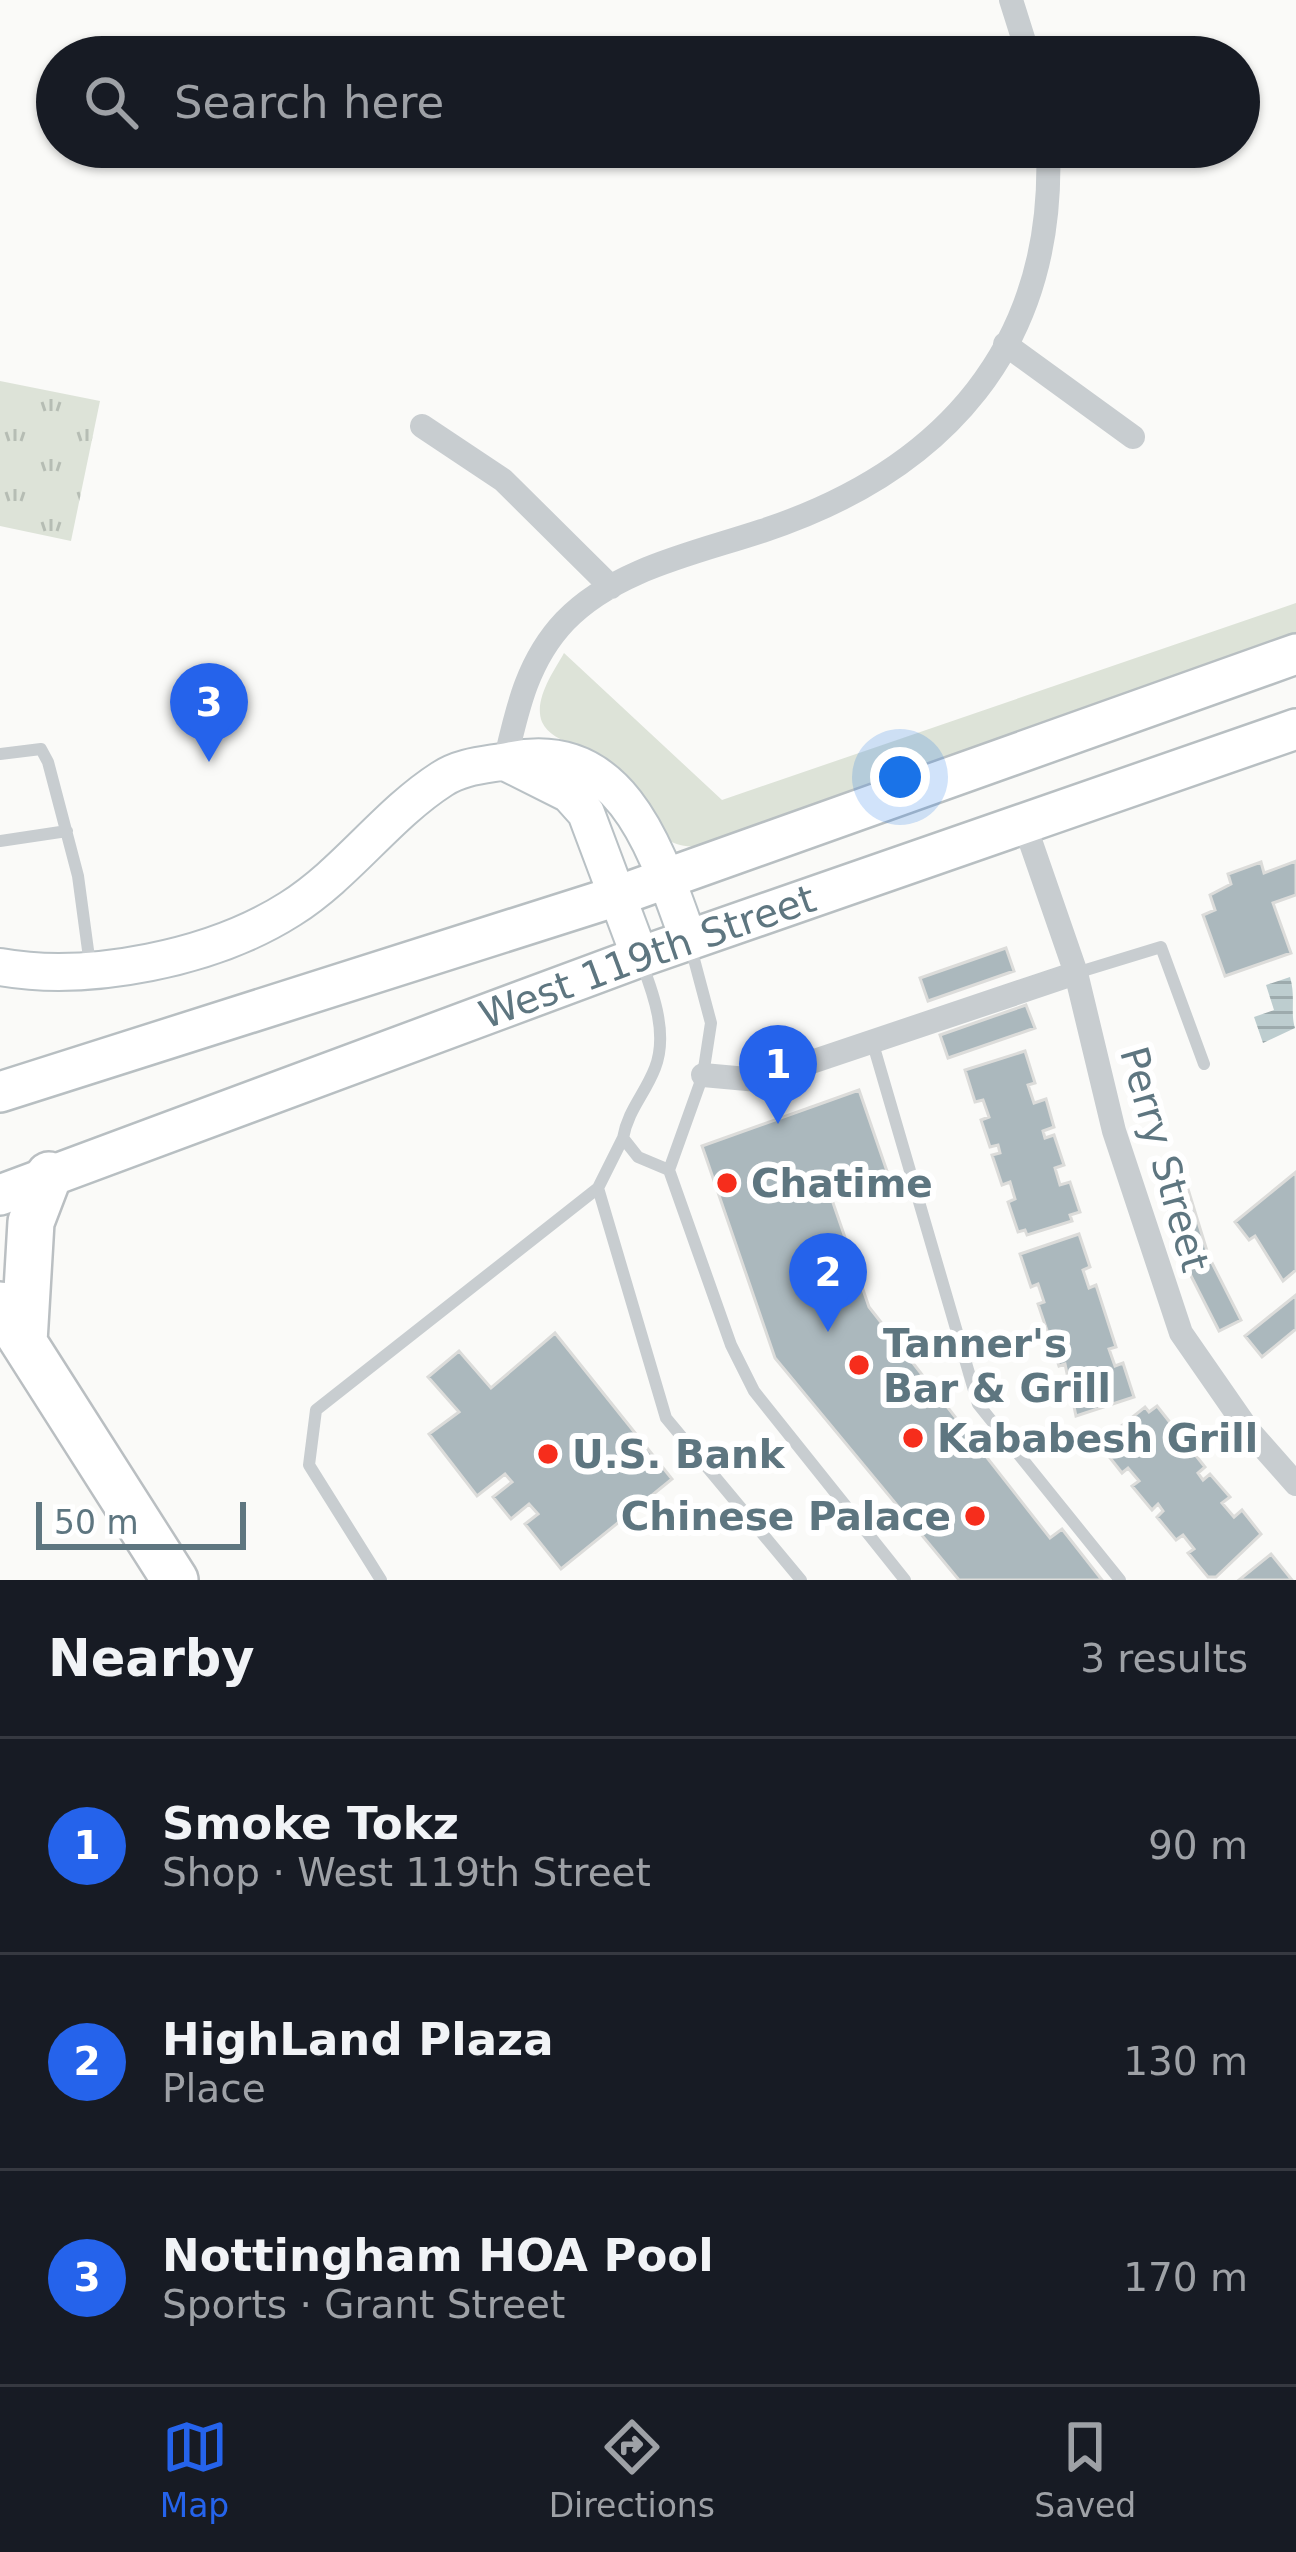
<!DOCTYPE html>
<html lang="en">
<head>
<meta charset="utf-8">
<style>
	body { margin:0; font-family:"DejaVu Sans",sans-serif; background:#242831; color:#f1f3f6 }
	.scale { position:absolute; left:36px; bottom:30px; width:210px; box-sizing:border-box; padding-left:12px; border:6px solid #5e7680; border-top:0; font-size:33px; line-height:42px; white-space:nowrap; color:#5e7680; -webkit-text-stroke:9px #fff; paint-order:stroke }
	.you { position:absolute; left:900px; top:777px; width:42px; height:42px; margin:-30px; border:9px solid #fff; border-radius:50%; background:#1a73e8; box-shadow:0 0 0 18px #1a73e833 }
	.badge { display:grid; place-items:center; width:78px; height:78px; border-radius:50%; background:#2563eb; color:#fff; font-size:39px; font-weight:700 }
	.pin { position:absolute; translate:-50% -99px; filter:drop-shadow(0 3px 6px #0008) }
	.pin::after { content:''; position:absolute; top:63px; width:42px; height:36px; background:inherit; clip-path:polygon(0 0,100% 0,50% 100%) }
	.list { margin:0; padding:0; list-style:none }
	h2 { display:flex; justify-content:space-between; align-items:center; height:156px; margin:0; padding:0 48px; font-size:51px }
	h2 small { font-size:39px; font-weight:400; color:#9ea1a6 }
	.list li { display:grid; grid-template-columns:78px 1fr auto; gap:36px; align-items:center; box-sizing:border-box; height:216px; padding:0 48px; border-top:3px solid #363941 }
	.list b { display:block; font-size:45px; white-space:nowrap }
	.list p { margin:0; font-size:39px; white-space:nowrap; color:#9ea1a6 }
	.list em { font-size:39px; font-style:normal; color:#9ea1a6 }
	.icon { flex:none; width:66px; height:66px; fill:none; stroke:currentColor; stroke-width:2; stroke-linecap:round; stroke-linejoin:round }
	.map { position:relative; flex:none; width:1296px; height:1580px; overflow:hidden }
	.search { position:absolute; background:#171b24; box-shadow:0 3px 9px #0004; left:36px; right:36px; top:36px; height:132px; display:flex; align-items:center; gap:30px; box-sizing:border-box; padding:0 42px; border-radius:66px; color:#9ea1a6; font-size:45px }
	.sheet { height:804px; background:#171b24 }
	nav { display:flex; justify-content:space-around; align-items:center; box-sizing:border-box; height:168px; border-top:3px solid #363941; background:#171b24; font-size:33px; color:#9ea1a6 }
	nav a { display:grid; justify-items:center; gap:6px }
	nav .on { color:#2563eb }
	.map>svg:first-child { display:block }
	.green { fill:#dde3d8 }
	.park { fill:url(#park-tufts) }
	.water { fill:url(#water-rules) }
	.building { fill:#abb8bd; stroke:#dcdcda; stroke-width:3 }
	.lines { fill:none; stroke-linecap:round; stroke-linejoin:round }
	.secondary-casing { stroke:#b9c1c5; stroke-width:40 }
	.primary-casing { stroke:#b8bfc2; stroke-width:44 }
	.highway-casing { stroke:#babfc2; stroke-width:50 }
	.lane { stroke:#c8cdd0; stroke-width:12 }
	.street { stroke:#c8cdd0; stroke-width:24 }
	.secondary { stroke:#fff; stroke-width:36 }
	.primary { stroke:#fff; stroke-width:39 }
	.highway { stroke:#fff; stroke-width:45 }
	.poi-dot { fill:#f62d1c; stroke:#fff; stroke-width:4.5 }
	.labels { text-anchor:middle; stroke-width:12; stroke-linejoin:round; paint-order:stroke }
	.street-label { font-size:39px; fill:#5e7680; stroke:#fff }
	.poi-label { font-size:39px; font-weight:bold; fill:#5e7680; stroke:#fff; text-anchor:start }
</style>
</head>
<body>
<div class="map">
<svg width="1296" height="1580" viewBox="0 0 1296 1580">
	<defs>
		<pattern id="park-tufts" width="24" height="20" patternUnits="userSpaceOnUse" patternTransform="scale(3)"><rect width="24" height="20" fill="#dde3d8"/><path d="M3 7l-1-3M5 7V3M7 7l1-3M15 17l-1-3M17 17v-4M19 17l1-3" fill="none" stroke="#b6bdb4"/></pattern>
		<pattern id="water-rules" width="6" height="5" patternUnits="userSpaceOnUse" patternTransform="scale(3)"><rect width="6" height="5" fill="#bdcdcf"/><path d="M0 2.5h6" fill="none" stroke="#9dabad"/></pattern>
	</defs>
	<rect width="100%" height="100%" fill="#fafaf8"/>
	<path class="green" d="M 1296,603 L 1296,636 L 699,846 C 648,852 643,794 613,764 C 595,746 553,746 542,722 C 533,700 554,671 564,653 L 722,800 Z"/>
	<path class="park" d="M 0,381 L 100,401 L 71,541 L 0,526 Z"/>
	<path class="water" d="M 1290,977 C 1296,997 1290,1013 1295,1028 L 1263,1043 L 1254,1017 L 1274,1010 L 1266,985 Z"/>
	<path class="building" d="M 1296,861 L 1296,895 L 1273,903 L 1291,953 L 1225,976 L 1203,915 L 1215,910 L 1210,895 L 1231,884 L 1228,874 L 1261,862 L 1264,873 Z
		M 1006,948 L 1014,971 L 928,1001 L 920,978 Z
		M 1026,1005 L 1035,1028 L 948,1058 L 940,1035 Z
		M 1025,1051 L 1035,1083 L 1028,1085 L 1034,1103 L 1046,1099 L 1054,1127 L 1043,1131 L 1045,1138 L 1054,1135 L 1064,1165 L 1055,1168 L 1060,1185 L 1070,1182 L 1080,1212 L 1070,1215 L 1072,1221 L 1027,1235 L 1025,1230 L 1018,1232 L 1008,1202 L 1015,1199 L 1010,1182 L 1002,1185 L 992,1155 L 1000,1153 L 998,1145 L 990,1147 L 981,1120 L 989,1117 L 983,1100 L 975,1102 L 965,1070 Z
		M 859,1090 L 889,1177 L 831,1197 L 869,1307 L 1050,1538 L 1062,1529 L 1102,1580 L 959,1580 L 775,1358 L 702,1146 Z
		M 1180,1163 L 1207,1251 L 1183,1258 L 1156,1170 Z
		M 1296,1172 L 1296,1270 L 1283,1281 L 1255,1236 L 1249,1240 L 1235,1222 Z
		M 1079,1234 L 1090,1267 L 1083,1270 L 1089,1288 L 1096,1285 L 1116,1347 L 1109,1349 L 1115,1366 L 1123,1363 L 1134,1397 L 1076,1416 L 1065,1364 L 1059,1366 L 1038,1304 L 1044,1302 L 1038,1284 L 1031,1287 L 1020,1254 Z
		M 1209,1257 L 1241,1320 L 1219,1331 L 1187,1268 Z
		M 1296,1295 L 1296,1329 L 1262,1357 L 1245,1336 Z
		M 555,1333 L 672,1479 L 561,1569 L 525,1524 L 538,1514 L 529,1504 L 511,1519 L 493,1497 L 512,1482 L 505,1474 L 477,1496 L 429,1434 L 459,1412 L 428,1377 L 459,1351 L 491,1388 Z
		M 1157,1406 L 1176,1430 L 1168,1436 L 1179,1449 L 1186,1443 L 1205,1467 L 1198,1473 L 1203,1480 L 1210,1474 L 1230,1497 L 1222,1503 L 1234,1517 L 1242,1510 L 1261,1534 L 1216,1577 L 1208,1577 L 1188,1553 L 1194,1549 L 1183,1535 L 1176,1540 L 1157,1517 L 1163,1511 L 1158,1504 L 1152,1510 L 1132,1486 L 1139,1481 L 1128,1468 L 1122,1473 L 1103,1449 L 1109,1444 L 1105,1439 L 1145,1407 L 1149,1412 Z
		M 1271,1554 L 1292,1580 L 1239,1580 Z"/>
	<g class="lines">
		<defs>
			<path id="secondary" d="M 505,762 L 569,794 L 586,813 L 640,957
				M 0,967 C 89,983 213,958 290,909 C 347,873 386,815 442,779 C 463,765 489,765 512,760 C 625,738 658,856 689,941"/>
			<g id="primary">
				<path d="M 0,1092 L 620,895 L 1296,654"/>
				<path id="s1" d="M 0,1195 L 640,957 L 1296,729"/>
			</g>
			<path id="highway" d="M 0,1305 L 175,1580
				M 24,1342 L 31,1222 L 49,1175"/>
		</defs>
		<use href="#secondary" class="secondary-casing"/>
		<use href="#primary" class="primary-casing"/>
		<use href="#highway" class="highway-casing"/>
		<path class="lane" d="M 0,754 L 41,749 L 48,762 L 78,876 L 90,965
			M 0,841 L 67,831
			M 691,948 L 711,1023 L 703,1075 L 669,1170 L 731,1345 L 754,1391 L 905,1580
			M 642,964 C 654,995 668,1035 655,1068 C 645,1094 628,1110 623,1138 L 638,1157 L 669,1170
			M 1076,973 L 1161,947 L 1204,1064
			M 873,1044 L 978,1404 L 1120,1580
			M 623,1138 L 598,1188 L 666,1418 L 801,1580
			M 381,1580 L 309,1465 L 316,1410 L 598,1188"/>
		<path class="street" d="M 1011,0 L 1029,57
			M 1005,344 L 1133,437
			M 422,426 L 503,480 L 611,587
			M 505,762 C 517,710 527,661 565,621 C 615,569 696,553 762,531 C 944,471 1056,346 1048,147
			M 1024,823 L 1076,973 L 1114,1131 L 1181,1333 L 1249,1431 L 1296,1484
			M 703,1075 L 758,1080 L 1076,973"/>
		<use href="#secondary" class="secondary"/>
		<use href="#primary" class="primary"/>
		<use href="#highway" class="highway"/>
	</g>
	<g class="poi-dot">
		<circle cx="727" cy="1183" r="12"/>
		<circle cx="859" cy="1365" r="12"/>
		<circle cx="913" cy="1438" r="12"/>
		<circle cx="548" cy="1454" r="12"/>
		<circle cx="975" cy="1516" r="12"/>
	</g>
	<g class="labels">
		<g class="street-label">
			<text dy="14" stroke="none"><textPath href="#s1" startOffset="690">West 119th Street</textPath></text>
			<text transform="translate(1165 1159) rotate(74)" y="14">Perry Street</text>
		</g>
		<g class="poi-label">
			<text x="751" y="1197">Chatime</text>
			<text x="883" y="1357">Tanner's<tspan x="883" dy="45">Bar &amp; Grill</tspan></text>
			<text x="937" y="1452">Kababesh Grill</text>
			<text x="572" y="1468">U.S. Bank</text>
			<text x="951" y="1530" text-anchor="end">Chinese Palace</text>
		</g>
	</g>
</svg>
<div class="scale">50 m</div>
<div class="you"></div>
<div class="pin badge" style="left:778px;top:1124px">1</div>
<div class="pin badge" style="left:828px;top:1332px">2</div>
<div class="pin badge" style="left:209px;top:762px">3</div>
<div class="search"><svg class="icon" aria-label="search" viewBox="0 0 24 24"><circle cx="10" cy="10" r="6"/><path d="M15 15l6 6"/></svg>Search here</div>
</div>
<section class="sheet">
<h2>Nearby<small>3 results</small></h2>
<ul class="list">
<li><span class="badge">1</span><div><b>Smoke Tokz</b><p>Shop · West 119th Street</p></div><em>90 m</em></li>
<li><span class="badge">2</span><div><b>HighLand Plaza</b><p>Place</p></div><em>130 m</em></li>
<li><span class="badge">3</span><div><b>Nottingham HOA Pool</b><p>Sports · Grant Street</p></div><em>170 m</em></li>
</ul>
</section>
<nav>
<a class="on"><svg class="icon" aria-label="map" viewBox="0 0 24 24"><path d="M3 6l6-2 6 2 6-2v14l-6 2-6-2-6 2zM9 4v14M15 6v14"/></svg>Map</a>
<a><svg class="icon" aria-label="directions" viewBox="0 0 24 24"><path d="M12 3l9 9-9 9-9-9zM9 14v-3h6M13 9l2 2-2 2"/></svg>Directions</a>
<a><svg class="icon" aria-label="saved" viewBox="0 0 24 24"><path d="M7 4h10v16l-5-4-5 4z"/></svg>Saved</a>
</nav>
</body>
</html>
